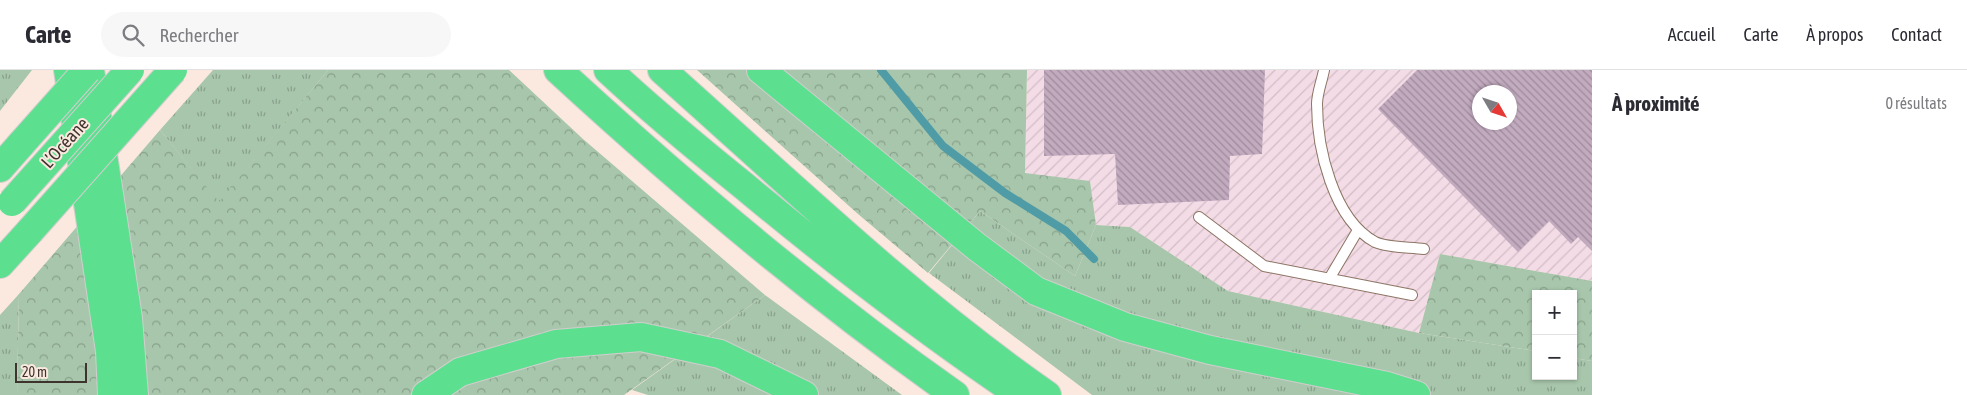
<!DOCTYPE html>
<html lang="fr">
<head>
<meta charset="utf-8">
<style>
	body { margin:0; font-family:"Asap Condensed",sans-serif; background:#f7f7f7; color:#2b2b33 }
	.controls { position:absolute; right:15px; bottom:15px; display:grid; overflow:hidden; border-radius:0px; box-shadow:0 1px 4px #0004 }
	.controls button { width:45px; height:45px; display:grid; place-items:center; padding:0; border:0; border-bottom:1px solid #e1e1e2; background:#fff; color:#2b2b33; font:25px sans-serif }
	.compass { position:absolute; left:1472px; top:15px; width:45px; height:45px; border-radius:50%; background:#fff; box-shadow:0 1px 4px #0004; rotate:129deg }
	.scale { position:absolute; left:15px; bottom:12px; width:72px; box-sizing:border-box; padding-left:5px; border:2px solid #3e332d; border-top:0; font-size:14px; line-height:18px; white-space:nowrap; color:#3e332d; -webkit-text-stroke:4px #fbe9df; paint-order:stroke }
	.list { margin:0; padding:0; list-style:none }
	h2 { display:flex; justify-content:space-between; align-items:center; height:65px; margin:0; padding:0 20px; font-size:21px }
	h2 small { font-size:16px; font-weight:400; color:#7c7c81 }
	.icon { flex:none; width:28px; height:28px; fill:none; stroke:currentColor; stroke-width:2; stroke-linecap:round; stroke-linejoin:round }
	.map { position:relative; flex:none; width:1592px; height:325px; overflow:hidden }
	header { display:flex; align-items:center; gap:30px; box-sizing:border-box; height:70px; padding:0 25px; background:#fff; border-bottom:1px solid #e1e1e2 }
	header strong { font-size:24px }
	nav { display:flex; gap:28px; margin-inline-start:auto; font-size:18px }
	.search { width:350px; height:45px; background:#f7f7f7; display:flex; align-items:center; gap:12px; box-sizing:border-box; padding:0 18px; border-radius:28px; color:#7c7c81; font-size:19px }
	main { display:flex }
	aside { flex:1; background:#fff }
	.map>svg:first-child { display:block }
	.industrial { fill:url(#industrial-furrows); fill-rule:evenodd }
	.grass { fill:url(#grass-tufts) }
	.forest { fill:url(#forest-crowns) }
	.lines { fill:none; stroke-linecap:round; stroke-linejoin:round }
	.stream { stroke:#509ca6; stroke-width:8 }
	.building { fill:url(#building-back-hatch); fill-rule:evenodd }
	.lane-casing { stroke:#8d7464; stroke-width:12 }
	.highway-casing { stroke:#d1cecd; stroke-width:30 }
	.lane { stroke:#fff; stroke-width:10 }
	.highway { stroke:#5ce090; stroke-width:28 }
	.highway-bridge-casing { stroke:#d1cecd; stroke-width:30; stroke-linecap:butt }
	.highway-bridge { stroke:#5ce090; stroke-width:28 }
	.labels { text-anchor:middle; stroke-width:4; stroke-linejoin:round; paint-order:stroke }
	.street-label { font-size:18px; fill:#3e332d; stroke:#fbe9df }
</style>
</head>
<body>
<header>
<strong>Carte</strong>
<div class="search"><svg class="icon" aria-label="search" viewBox="0 0 24 24"><circle cx="10" cy="10" r="6"/><path d="M15 15l6 6"/></svg>Rechercher</div>
<nav><a>Accueil</a><a>Carte</a><a>À propos</a><a>Contact</a></nav>
</header>
<main>
<div class="map">
<svg width="1592" height="325" viewBox="0 0 1592 325">
	<defs>
		<pattern id="industrial-furrows" width="10" height="10" patternUnits="userSpaceOnUse" patternTransform="scale(1.25)"><rect width="10" height="10" fill="#f4dce7"/><path d="M-1 1l2-2M0 10L10 0M9 11l2-2" fill="none" stroke="#d2bdc6"/></pattern>
		<pattern id="grass-tufts" width="24" height="20" patternUnits="userSpaceOnUse" patternTransform="scale(1.25)"><rect width="24" height="20" fill="#a7c6ab"/><path d="M3 7l-1-3M5 7V3M7 7l1-3M15 17l-1-3M17 17v-4M19 17l1-3" fill="none" stroke="#89a18c"/></pattern>
		<pattern id="forest-crowns" width="20" height="18" patternUnits="userSpaceOnUse" patternTransform="scale(1.25)"><rect width="20" height="18" fill="#a7c6ab"/><path d="M2 6a3 3 0 1 1 6 0M12 15a3 3 0 1 1 6 0" fill="none" stroke="#89a18c"/></pattern>
		<pattern id="building-back-hatch" width="6" height="6" patternUnits="userSpaceOnUse" patternTransform="scale(1.25)"><rect width="6" height="6" fill="#c2aabf"/><path d="M-1 5l2 2M0 0l6 6M5-1l2 2" fill="none" stroke="#9f8b9c"/></pattern>
	</defs>
	<rect width="100%" height="100%" fill="#fbe9df"/>
	<path class="industrial" d="M 1027,0 L 1592,0 L 1592,211 L 1440,184 L 1419,263 L 1228,221 L 1130,157 L 1096,155 L 1090,111 L 1025,104 ZM 1480,22 L 1510,22 L 1510,52 L 1480,52 Z"/>
	<path class="grass" d="M 0,0 L 32,0 L 0,41 Z
		M 213,0 L 328,0 L 219,133 L 160,60 Z
		M 980,141 L 1075,206 L 1096,155 L 1130,157 L 1228,221 L 1419,263 L 1536,281 L 1536,306 L 1573,306 L 1573,288 L 1592,291 L 1592,325 L 1092,325 L 929,203 Z
		M 19,224 L 17,325 L 0,325 L 0,245 Z
		M 765,225 L 902,325 L 648,325 L 632,320 Z"/>
	<path class="forest" d="M 328,0 L 509,0 L 583,69 L 765,225 L 624,325 L 17,325 L 19,224 L 160,60 L 219,132 Z
		M 697,0 L 1027,0 L 1025,103 L 1090,111 L 1096,155 L 1075,206 L 980,141 L 928,203 L 858,144 Z
		M 1440,184 L 1592,211 L 1592,291 L 1573,288 L 1573,224 L 1536,224 L 1536,281 L 1419,263 Z"/>
	<g class="lines">
		<path class="stream" d="M 881,0 L 943,76 L 1005,123 L 1066,161 L 1094,189"/>
	</g>
	<path class="building" d="M 1044,0 L 1265,0 L 1262,84 L 1230,86 L 1229,130 L 1118,135 L 1115,84 L 1044,86 Z
		M 1417,0 L 1592,0 L 1592,181 L 1578,167 L 1571,174 L 1549,151 L 1518,182 L 1378,39 ZM 1480,22 L 1510,22 L 1510,52 L 1480,52 Z"/>
	<g class="lines">
		<defs>
			<path id="lane" d="M 1324,0 C 1322,11 1317,23 1317,34 C 1317,78 1333,149 1375,172 C 1388,178 1410,177 1424,179
				M 1199,147 L 1264,196 L 1412,225
				M 1329,209 L 1358,160"/>
			<path id="highway" d="M 68,0 L 110,281 L 112,325
				M 90,0 L 128,248 L 134,325
				M 558,0 C 684,116 814,226 955,325
				M 608,0 C 652,41 698,79 744,116 C 833,190 924,260 1020,325
				M 662,0 C 787,111 909,229 1047,325
				M 761,0 L 977,177 L 1036,221 L 1125,257 L 1210,280 L 1387,316 L 1416,325
				M 0,98 L 22,73
				M 0,194 L 30,161
				M 426,325 L 460,302 L 556,274 L 641,267 L 720,284 L 804,325"/>
		</defs>
		<use href="#lane" class="lane-casing"/>
		<use href="#highway" class="highway-casing"/>
		<use href="#lane" class="lane"/>
		<use href="#highway" class="highway"/>
		<defs>
			<path id="highway-bridge" d="M 22,73 L 87,0
				M 12,132 L 130,0
				M 30,161 L 173,0"/>
		</defs>
		<use href="#highway-bridge" class="highway-bridge-casing"/>
		<use href="#highway-bridge" class="highway-bridge"/>
	</g>
	<g class="labels">
		<g class="street-label">
			<text transform="translate(65 73) rotate(-48)" y="6">L’Océane</text>
		</g>
	</g>
</svg>
<div class="controls">
<button>+</button>
<button>−</button>
</div>
<svg class="compass" viewBox="-18 -18 36 36"><path d="M0-13l5 13h-10z" fill="#e53935"/><path d="M0 13l5-13h-10z" fill="#7c7c81"/></svg>
<div class="scale">20 m</div>
</div>
<aside>
<h2>À proximité<small>0 résultats</small></h2>
<ul class="list">
</ul>
</aside>
</main>
</body>
</html>
